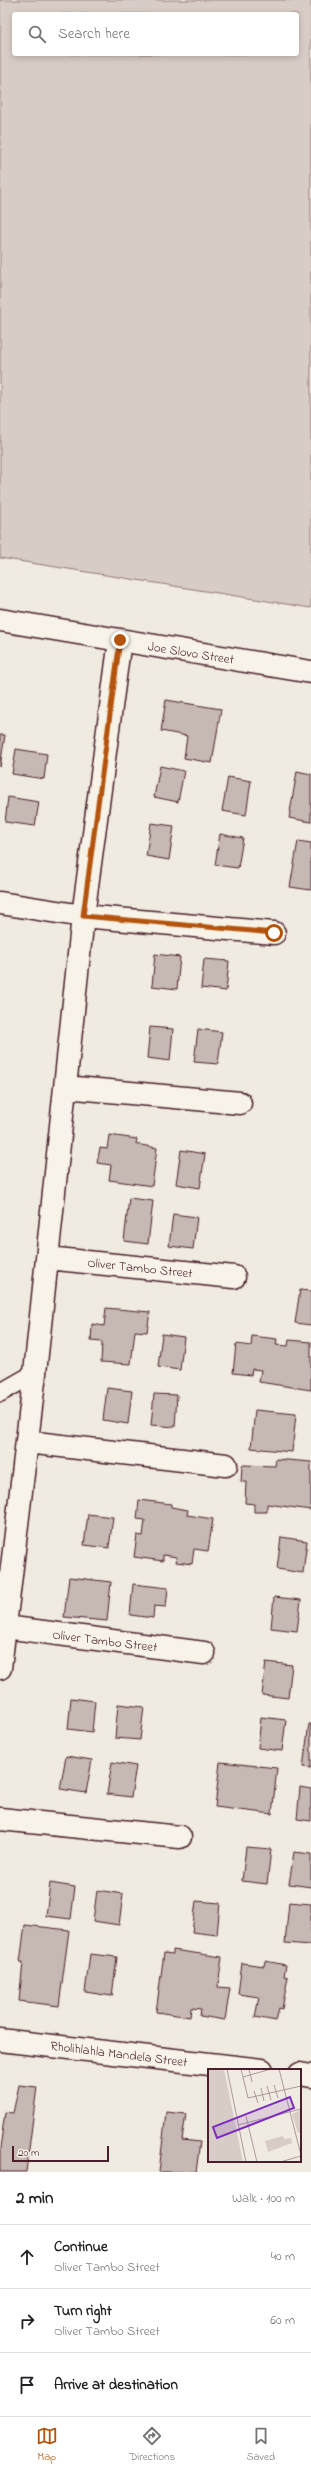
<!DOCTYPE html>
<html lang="en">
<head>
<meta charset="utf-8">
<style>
	body { margin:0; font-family:"Indie Flower",sans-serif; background:#f2f2f2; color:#202124 }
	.scale { position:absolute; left:12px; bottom:10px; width:97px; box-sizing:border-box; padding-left:4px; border:2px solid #4a1f2b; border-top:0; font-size:11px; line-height:14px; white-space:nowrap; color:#4a1f2b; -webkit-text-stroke:3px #f7f3e8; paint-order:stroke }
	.stop { position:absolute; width:12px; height:12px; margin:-9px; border:3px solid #b45309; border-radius:50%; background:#fff }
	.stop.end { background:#b45309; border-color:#fff; box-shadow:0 1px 4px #0008 }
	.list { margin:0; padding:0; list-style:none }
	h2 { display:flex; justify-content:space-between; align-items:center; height:52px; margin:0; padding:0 16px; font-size:17px }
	h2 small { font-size:13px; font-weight:400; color:#757577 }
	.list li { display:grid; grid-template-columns:26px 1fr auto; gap:12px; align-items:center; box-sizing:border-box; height:64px; padding:0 16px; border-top:1px solid #e0e0e0 }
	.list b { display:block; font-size:15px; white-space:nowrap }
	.list p { margin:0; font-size:13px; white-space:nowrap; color:#757577 }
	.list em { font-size:13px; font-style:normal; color:#757577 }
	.icon { flex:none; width:22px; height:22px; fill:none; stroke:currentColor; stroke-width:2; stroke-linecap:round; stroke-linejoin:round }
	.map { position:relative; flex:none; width:311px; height:2172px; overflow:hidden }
	.search { position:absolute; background:#fff; box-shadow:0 2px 6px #0003; left:12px; right:12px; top:12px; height:44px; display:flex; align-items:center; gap:10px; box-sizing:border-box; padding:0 14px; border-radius:4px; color:#757577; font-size:15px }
	.sheet { height:244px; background:#fff }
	nav { display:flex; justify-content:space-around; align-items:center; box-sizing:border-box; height:56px; border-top:1px solid #e0e0e0; background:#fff; font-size:11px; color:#757577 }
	nav a { display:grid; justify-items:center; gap:2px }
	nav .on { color:#b45309 }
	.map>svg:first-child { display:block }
	.green { fill:#d8cdc6; stroke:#917678; fill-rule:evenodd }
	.building { fill:#c6b8b3; stroke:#4a1f2b }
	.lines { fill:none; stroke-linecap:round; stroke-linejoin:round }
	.lane-casing { stroke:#4a1f2b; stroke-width:20 }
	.street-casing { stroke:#4a1f2b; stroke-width:25 }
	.secondary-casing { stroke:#4a1f2b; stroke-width:25 }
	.lane { stroke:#f7f3e8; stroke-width:17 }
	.street { stroke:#f7f3e8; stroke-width:22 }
	.secondary { stroke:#f7f3e8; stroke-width:22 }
	.route { stroke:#b45309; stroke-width:5 }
	.labels { text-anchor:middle; stroke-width:4; stroke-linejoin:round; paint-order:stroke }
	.street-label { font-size:13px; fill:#4a1f2b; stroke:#f7f3e8 }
	.inset-road { fill:none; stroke:#ae9998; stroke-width:1 }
	.view { fill:#7b2cbf; fill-opacity:0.15; stroke:#7b2cbf; stroke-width:2 }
	.inset-edge { fill:none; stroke:#4a1f2b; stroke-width:2 }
</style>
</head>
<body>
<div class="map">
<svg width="311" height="2172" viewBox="0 0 311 2172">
	<rect width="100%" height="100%" fill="#f0ebe0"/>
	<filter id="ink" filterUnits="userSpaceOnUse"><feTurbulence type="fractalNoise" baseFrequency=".025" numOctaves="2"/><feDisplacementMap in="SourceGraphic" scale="8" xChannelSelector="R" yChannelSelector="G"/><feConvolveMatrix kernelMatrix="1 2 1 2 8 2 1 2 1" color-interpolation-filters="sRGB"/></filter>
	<g filter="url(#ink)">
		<path class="green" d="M 0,0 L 311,0 L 311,608 L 0,558 ZM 14,14 L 297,14 L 297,54 L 14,54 Z"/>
		<path class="building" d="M 166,700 L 221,709 L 212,763 L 184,758 L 187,736 L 161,731 Z
			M 0,735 L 5,735 L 0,767 Z
			M 16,749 L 47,754 L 44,779 L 12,774 Z
			M 160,766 L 184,771 L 178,802 L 154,797 Z
			M 297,771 L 311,774 L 311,822 L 289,818 Z
			M 228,777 L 251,781 L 246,815 L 222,811 Z
			M 8,797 L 39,802 L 35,826 L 5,822 Z
			M 151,823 L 174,826 L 169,860 L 146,856 Z
			M 220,834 L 243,838 L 238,868 L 215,865 Z
			M 298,841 L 311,843 L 311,890 L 290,887 Z
			M 155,954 L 180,957 L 177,989 L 152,986 Z
			M 204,959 L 229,961 L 226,991 L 201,988 Z
			M 150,1027 L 173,1029 L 170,1061 L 147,1058 Z
			M 198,1029 L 222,1032 L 218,1064 L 194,1062 Z
			M 109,1135 L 137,1139 L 136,1144 L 157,1148 L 152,1186 L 109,1180 L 111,1165 L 97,1163 L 100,1148 L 107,1149 Z
			M 181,1150 L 205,1154 L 200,1188 L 176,1184 Z
			M 129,1198 L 153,1201 L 148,1244 L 124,1241 Z
			M 173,1214 L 197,1217 L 193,1249 L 169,1246 Z
			M 300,1290 L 311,1291 L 311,1325 L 295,1323 Z
			M 106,1308 L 150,1312 L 147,1332 L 135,1331 L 131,1364 L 101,1362 L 102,1342 L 91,1341 L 92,1324 L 104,1326 Z
			M 162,1334 L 184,1337 L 180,1370 L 158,1367 Z
			M 252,1336 L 277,1339 L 276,1345 L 288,1346 L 289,1340 L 311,1342 L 311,1390 L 259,1382 L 261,1370 L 252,1369 L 251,1375 L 233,1373 L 236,1344 L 251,1346 Z
			M 107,1388 L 132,1391 L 128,1424 L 103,1420 Z
			M 154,1394 L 177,1395 L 175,1427 L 151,1425 Z
			M 255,1410 L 296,1414 L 292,1452 L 251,1448 Z
			M 276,1459 L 311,1462 L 311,1510 L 267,1504 L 267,1512 L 254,1512 L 254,1504 L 245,1503 L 246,1482 L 241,1482 L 242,1465 L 275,1466 Z
			M 139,1500 L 171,1504 L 171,1507 L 188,1510 L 187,1515 L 213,1519 L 208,1551 L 194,1549 L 192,1564 L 176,1562 L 177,1557 L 163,1555 L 163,1561 L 134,1557 L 137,1535 L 143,1536 L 145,1520 L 137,1519 Z
			M 88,1514 L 113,1517 L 109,1548 L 84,1545 Z
			M 281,1537 L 307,1541 L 303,1573 L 277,1569 Z
			M 69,1577 L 111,1582 L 107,1621 L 64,1617 Z
			M 133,1584 L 168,1588 L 166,1607 L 154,1606 L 153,1618 L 130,1615 Z
			M 274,1597 L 301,1600 L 297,1631 L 271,1628 Z
			M 266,1662 L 292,1665 L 288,1698 L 262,1695 Z
			M 71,1698 L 95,1701 L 92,1732 L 68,1729 Z
			M 118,1704 L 144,1707 L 140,1740 L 115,1738 Z
			M 261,1717 L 286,1720 L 282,1751 L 258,1748 Z
			M 309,1724 L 311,1724 L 311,1768 L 303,1767 Z
			M 66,1756 L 92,1760 L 86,1793 L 60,1789 Z
			M 112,1762 L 136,1766 L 131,1797 L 107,1794 Z
			M 220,1762 L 277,1768 L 272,1814 L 215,1807 Z
			M 300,1787 L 311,1789 L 311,1821 L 297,1819 Z
			M 246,1847 L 271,1849 L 267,1884 L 242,1881 Z
			M 294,1852 L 311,1854 L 311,1887 L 289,1884 Z
			M 50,1883 L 75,1887 L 71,1919 L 46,1916 Z
			M 97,1890 L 123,1894 L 119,1925 L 93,1921 Z
			M 196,1901 L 220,1903 L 217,1935 L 192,1932 Z
			M 289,1902 L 311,1904 L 311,1945 L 285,1943 Z
			M 25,1925 L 69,1930 L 59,2006 L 19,2001 L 23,1962 L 20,1962 Z
			M 173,1950 L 222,1957 L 218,1987 L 230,1988 L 225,2020 L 200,2016 L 201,2009 L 191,2008 L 190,2017 L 156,2012 L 164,1953 L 173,1954 Z
			M 90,1954 L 117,1957 L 112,1996 L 85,1992 Z
			M 265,1961 L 286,1965 L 284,1976 L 288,1977 L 282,2009 L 279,2008 L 276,2021 L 255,2017 L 259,1997 L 238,1994 L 242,1963 L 264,1966 Z
			M 19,2085 L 37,2087 L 26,2172 L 0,2172 L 0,2148 L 5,2112 L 13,2113 Z
			M 166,2112 L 186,2114 L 182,2140 L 200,2142 L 196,2172 L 159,2172 Z"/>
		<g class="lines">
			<defs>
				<path id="lane" d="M 0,1393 L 35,1373"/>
				<path id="street" d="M 0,620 L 311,672
					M 0,903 L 83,916 L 274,933
					M 65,1087 L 240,1103
					M 47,1258 L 234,1277
					M 27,1442 L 226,1465
					M 5,1627 L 204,1653
					M 0,1668 L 35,1373 L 83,916 L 120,640
					M 0,1819 L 180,1837"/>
				<path id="secondary" d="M 0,2040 L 262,2070
					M 300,2074 L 311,2076"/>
			</defs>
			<use href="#lane" class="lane-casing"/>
			<use href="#street" class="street-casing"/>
			<use href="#secondary" class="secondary-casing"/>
			<use href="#lane" class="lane"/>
			<use href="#street" class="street"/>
			<use href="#secondary" class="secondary"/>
		</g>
	</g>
	<g class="lines" filter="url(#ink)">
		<path class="route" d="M 120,640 L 83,916 L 274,933"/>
	</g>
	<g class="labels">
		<g class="street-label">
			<text transform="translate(191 652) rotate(9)" y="5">Joe Slovo Street</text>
			<text transform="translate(140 1267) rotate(6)" y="5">Oliver Tambo Street</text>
			<text transform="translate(105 1640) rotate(7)" y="5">Oliver Tambo Street</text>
			<text transform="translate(119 2053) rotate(7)" y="5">Rholihlahla Mandela Street</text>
		</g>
	</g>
	<g transform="translate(208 2069)">
		<rect width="93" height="93" fill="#f0ebe0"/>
		<path d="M 0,0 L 16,0 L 35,93 L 0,93 ZM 93,41 L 93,63 L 90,64 L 84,45 ZM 75,67 L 76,70 L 83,69 L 84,74 L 60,83 L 57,72 Z" fill="#d8cdc6"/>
		<path class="inset-road" d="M 19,0 L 38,93M 33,0 L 40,29 L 93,17M 41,0 L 44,13M 71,0 L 93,86M 35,8 L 63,0M 66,16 L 70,29M 59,17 L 63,31M 53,19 L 56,32M 46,22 L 50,34M 38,47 L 49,93M 30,56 L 93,40M 72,93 L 93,87"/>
		<path class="view" d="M 82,28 L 86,39 L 9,69 L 5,58 Z"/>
		<rect width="93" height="93" class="inset-edge"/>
	</g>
</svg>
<div class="scale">20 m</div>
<div class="stop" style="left:274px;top:933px"></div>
<div class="stop end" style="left:120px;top:640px"></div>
<div class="search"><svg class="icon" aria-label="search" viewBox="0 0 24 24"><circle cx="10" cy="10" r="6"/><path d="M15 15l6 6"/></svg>Search here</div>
</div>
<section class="sheet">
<h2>2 min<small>Walk · 100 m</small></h2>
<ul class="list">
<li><svg class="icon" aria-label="ahead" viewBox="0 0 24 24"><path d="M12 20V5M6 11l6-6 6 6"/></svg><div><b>Continue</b><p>Oliver Tambo Street</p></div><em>40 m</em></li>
<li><svg class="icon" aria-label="right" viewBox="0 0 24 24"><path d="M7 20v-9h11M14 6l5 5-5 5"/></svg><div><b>Turn right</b><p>Oliver Tambo Street</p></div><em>60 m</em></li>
<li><svg class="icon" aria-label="arrive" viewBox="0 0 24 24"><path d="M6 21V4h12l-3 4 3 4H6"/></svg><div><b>Arrive at destination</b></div></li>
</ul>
</section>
<nav>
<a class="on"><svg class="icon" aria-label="map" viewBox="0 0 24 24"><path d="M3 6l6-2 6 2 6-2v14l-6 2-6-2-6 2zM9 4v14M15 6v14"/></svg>Map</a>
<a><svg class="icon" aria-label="directions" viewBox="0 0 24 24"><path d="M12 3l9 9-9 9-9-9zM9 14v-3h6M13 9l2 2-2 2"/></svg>Directions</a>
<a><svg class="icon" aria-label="saved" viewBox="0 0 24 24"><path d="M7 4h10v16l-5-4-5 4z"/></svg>Saved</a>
</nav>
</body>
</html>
